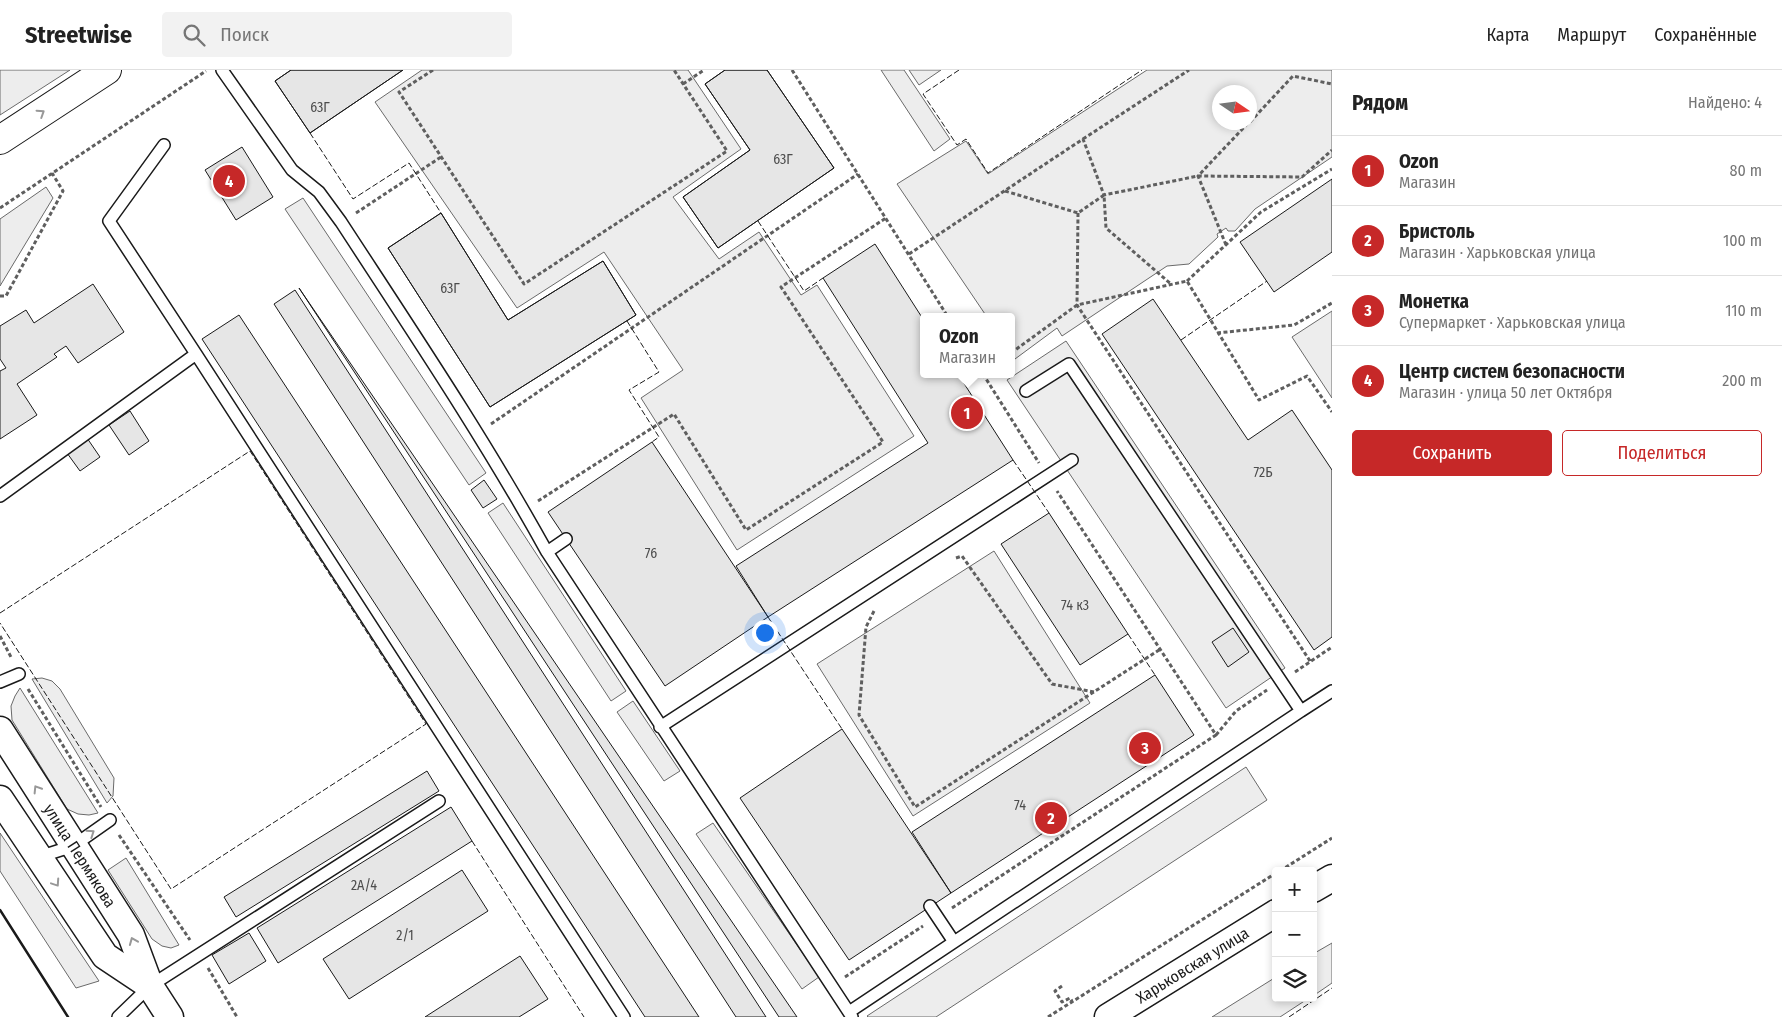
<!DOCTYPE html>
<html lang="ru">
<head>
<meta charset="utf-8">
<style>
	body { margin:0; font-family:"Fira Sans Condensed",sans-serif; background:#f2f2f2; color:#222 }
	.controls { position:absolute; right:15px; bottom:15px; display:grid; overflow:hidden; border-radius:5px; box-shadow:0 2px 8px #0003 }
	.controls button { width:45px; height:45px; display:grid; place-items:center; padding:0; border:0; border-bottom:1px solid #e0e0e0; background:#fff; color:#222; font:25px sans-serif }
	.compass { position:absolute; left:1212px; top:15px; width:45px; height:45px; border-radius:50%; background:#fff; box-shadow:0 2px 8px #0003; rotate:103deg }
	.you { position:absolute; left:764px; top:562px; width:18px; height:18px; margin:-12px; border:4px solid #fff; border-radius:50%; background:#1a73e8; box-shadow:0 0 0 8px #1a73e833 }
	.badge { display:grid; place-items:center; width:32px; height:32px; border-radius:50%; background:#c62828; color:#fff; font-size:16px; font-weight:700 }
	.pin { position:absolute; translate:-50% -50%; border:2px solid #fff; box-shadow:0 1px 5px #0006 }
	.popup { position:absolute; left:920px; top:243px; width:95px; height:65px; box-sizing:border-box; display:grid; place-content:center; border-radius:5px; background:#fff; filter:drop-shadow(0 1px 4px #0005); font-size:16px; white-space:nowrap; color:#767676 }
	.popup b { font-size:19px; color:#222 }
	.popup::after { content:''; position:absolute; left:50%; top:100%; margin-left:-10px; border:10px solid transparent; border-top-color:#fff }
	.list { margin:0; padding:0; list-style:none }
	h2 { display:flex; justify-content:space-between; align-items:center; height:65px; margin:0; padding:0 20px; font-size:21px }
	h2 small { font-size:16px; font-weight:400; color:#767676 }
	.list li { display:grid; grid-template-columns:32px 1fr auto; gap:15px; align-items:center; box-sizing:border-box; height:70px; padding:0 20px; border-top:1px solid #e0e0e0 }
	.list b { display:block; font-size:19px; white-space:nowrap }
	.list p { margin:0; font-size:16px; white-space:nowrap; color:#767676 }
	.list em { font-size:16px; font-style:normal; color:#767676 }
	.actions { display:flex; gap:10px; padding:15px 20px }
	.actions a { flex:1; padding:11px 0; border:1px solid #c62828; border-radius:5px; text-align:center; font-size:18px; color:#c62828 }
	.actions .main { background:#c62828; color:#fff }
	.icon { flex:none; width:28px; height:28px; fill:none; stroke:currentColor; stroke-width:2; stroke-linecap:round; stroke-linejoin:round }
	.map { position:relative; flex:none; width:1332px; height:947px; overflow:hidden }
	header { display:flex; align-items:center; gap:30px; box-sizing:border-box; height:70px; padding:0 25px; background:#fff; border-bottom:1px solid #e0e0e0 }
	header strong { font-size:24px }
	nav { display:flex; gap:28px; margin-inline-start:auto; font-size:18px }
	.search { width:350px; height:45px; background:#f2f2f2; display:flex; align-items:center; gap:12px; box-sizing:border-box; padding:0 18px; border-radius:5px; color:#767676; font-size:19px }
	main { display:flex }
	aside { flex:1; background:#fff }
	.map>svg:first-child { display:block }
	.built { fill:#ededed; stroke:#6a6a6a; fill-rule:evenodd }
	.building { fill:#e6e6e6; stroke:#1a1a1a }
	.lines { fill:none; stroke-linecap:round; stroke-linejoin:round }
	.service-casing { stroke:#1a1a1a; stroke-width:14 }
	.tertiary-casing { stroke:#1a1a1a; stroke-width:29 }
	.secondary-casing { stroke:#1a1a1a; stroke-width:30 }
	.path { stroke:#5f5f5f; stroke-width:3; stroke-dasharray:4 2.5; stroke-linecap:butt }
	.service { stroke:#fff; stroke-width:11 }
	.tertiary { stroke:#fff; stroke-width:26 }
	.secondary { stroke:#fff; stroke-width:28 }
	.fence { stroke:#1a1a1a; stroke-width:1; stroke-dasharray:6 2.5; stroke-linecap:butt }
	.wall { stroke:#1a1a1a; stroke-width:2.5 }
	.oneway { stroke:#989898 }
	.labels { text-anchor:middle; stroke-width:4; stroke-linejoin:round; paint-order:stroke }
	.number-label { font-size:14px; fill:#4d4d4d }
	.street-label { font-size:16px; fill:#1a1a1a; stroke:#fff }
</style>
</head>
<body>
<header>
<strong>Streetwise</strong>
<div class="search"><svg class="icon" aria-label="search" viewBox="0 0 24 24"><circle cx="10" cy="10" r="6"/><path d="M15 15l6 6"/></svg>Поиск</div>
<nav><a>Карта</a><a>Маршрут</a><a>Сохранённые</a></nav>
</header>
<main>
<div class="map">
<svg width="1332" height="947" viewBox="0 0 1332 947">
	<rect width="100%" height="100%" fill="#fff"/>
	<path class="built" d="M 0,0 L 70,0 L 0,45 Z
		M 422,0 L 688,0 L 741,79 L 673,127 L 719,189 L 759,162 L 801,225 L 817,215 L 914,366 L 737,480 L 641,328 L 683,300 L 604,182 L 517,238 L 375,32 Z
		M 881,0 L 904,0 L 950,69 L 934,81 Z
		M 909,0 L 941,0 L 919,15 Z
		M 1147,0 L 1332,0 L 1332,87 L 1255,139 L 1235,161 L 1228,161 L 1226,158 L 1217,164 L 1218,167 L 1189,194 L 1167,196 L 1062,266 L 1057,258 L 1015,289 L 1011,282 L 1011,247 L 987,247 L 897,114 L 966,71 L 988,104 ZM 1220,22 L 1250,22 L 1250,52 L 1220,52 Z
		M 46,117 L 53,128 L 0,216 L 0,149 Z
		M 303,128 L 486,403 L 469,415 L 285,139 Z
		M 1332,241 L 1332,328 L 1292,267 Z
		M 1066,271 L 1285,598 L 1226,638 L 1007,310 Z
		M 503,433 L 626,621 L 611,631 L 488,443 Z
		M 994,481 L 1090,633 L 913,746 L 817,594 Z
		M 42,608 L 52,611 L 60,619 L 114,708 L 113,726 L 107,733 L 32,609 Z
		M 20,618 L 98,743 L 89,745 L 78,744 L 67,739 L 12,650 L 11,636 L 15,626 Z
		M 633,631 L 680,701 L 664,711 L 617,642 Z
		M 1246,697 L 1267,730 L 936,947 L 868,947 L 867,946 Z
		M 713,753 L 819,907 L 802,919 L 696,764 Z
		M 0,763 L 99,911 L 76,918 L 0,801 Z
		M 126,788 L 179,875 L 171,878 L 162,876 L 152,869 L 108,800 Z
		M 1332,873 L 1332,913 L 1313,926 L 1313,884 Z
		M 1276,907 L 1276,928 L 1309,928 L 1280,947 L 1212,947 Z"/>
	<path class="building" d="M 291,0 L 403,0 L 310,63 L 275,11 Z
		M 291,0 L 403,0 L 310,63 L 275,11 Z
		M 725,0 L 767,0 L 834,98 L 718,178 L 683,127 L 750,80 L 705,14 Z
		M 725,0 L 767,0 L 834,98 L 718,178 L 683,127 L 750,80 L 705,14 Z
		M 242,77 L 273,127 L 236,150 L 205,100 Z
		M 1332,109 L 1332,182 L 1274,222 L 1240,172 Z
		M 441,143 L 508,250 L 603,191 L 636,245 L 490,337 L 388,178 Z
		M 441,143 L 508,250 L 603,191 L 636,245 L 490,337 L 388,178 Z
		M 875,174 L 923,249 L 923,304 L 958,304 L 1013,390 L 768,547 L 736,496 L 928,373 L 823,208 Z
		M 93,214 L 124,262 L 78,293 L 66,276 L 54,284 L 57,287 L 17,314 L 37,345 L 0,369 L 0,301 L 6,298 L 0,289 L 0,256 L 26,240 L 34,253 Z
		M 299,218 L 797,947 L 779,947 Z
		M 295,220 L 766,947 L 736,947 L 274,234 Z
		M 1153,229 L 1248,370 L 1292,340 L 1332,400 L 1332,567 L 1314,580 L 1102,264 Z
		M 239,245 L 699,947 L 645,947 L 202,269 Z
		M 130,341 L 149,371 L 129,385 L 109,355 Z
		M 87,368 L 100,387 L 80,401 L 67,383 Z
		M 652,372 L 768,547 L 665,616 L 548,442 Z
		M 484,410 L 497,429 L 483,438 L 471,420 Z
		M 1049,443 L 1128,564 L 1080,595 L 1001,474 Z
		M 1233,558 L 1249,582 L 1228,597 L 1212,572 Z
		M 1155,605 L 1194,665 L 951,823 L 912,762 Z
		M 842,659 L 951,823 L 849,890 L 740,728 Z
		M 427,701 L 439,721 L 236,847 L 224,827 Z
		M 451,737 L 472,771 L 278,893 L 257,858 Z
		M 462,800 L 488,841 L 349,929 L 323,889 Z
		M 249,863 L 266,891 L 229,914 L 212,885 Z
		M 520,886 L 548,929 L 519,947 L 425,947 Z"/>
	<g class="lines">
		<defs>
			<path id="service" d="M 222,0 L 292,100 L 319,122 L 341,152 C 412,261 484,368 547,482 L 852,947
				M 196,284 L 624,947
				M 0,426 L 196,284 L 109,151 L 164,75
				M 547,482 L 566,469
				M 0,612 L 19,604
				M 1301,641 L 1332,621
				M 660,657 L 1072,390
				M 39,787 L 73,776 L 110,750
				M 930,836 L 954,872
				M 849,942 L 1301,641 L 1069,294 L 1026,321
				M 118,947 L 150,916 L 439,731"/>
			<g id="tertiary">
				<path id="s1" d="M 0,660 L 131,865 L 150,916 L 170,947"/>
				<path d="M 0,729 L 105,886 L 150,916"/>
				<path d="M 1313,819 L 1332,808"/>
				<path id="s2" d="M 1108,947 L 1276,843"/>
			</g>
			<path id="secondary" d="M 0,70 L 107,0"/>
		</defs>
		<use href="#service" class="service-casing"/>
		<use href="#tertiary" class="tertiary-casing"/>
		<use href="#secondary" class="secondary-casing"/>
		<path class="path" d="M 433,0 L 399,22 L 524,214 L 727,81 L 674,0
			M 792,0 L 948,247
			M 683,14 L 704,0
			M 1250,52 L 1293,6 L 1332,14
			M 1083,69 L 1189,0
			M 1005,121 L 1078,143 L 1104,125 L 1106,158 L 1171,214
			M 0,138 L 206,1
			M 356,143 L 441,87
			M 1078,143 L 1077,235 L 1310,591
			M 1226,175 L 1198,106 L 1249,52
			M 909,184 L 1083,69 L 1104,125 L 1198,106 L 1302,107 L 1332,80
			M 1187,211 L 1261,142 L 1332,99
			M 0,226 L 6,226 L 63,121 L 52,103
			M 1217,263 L 1294,255 L 1332,233
			M 1011,283 L 1077,235 L 1187,211 L 1259,330 L 1307,306 L 1332,342
			M 983,304 L 1039,393
			M 491,354 L 858,104
			M 538,431 L 674,344 L 746,460 L 883,372 L 781,217 L 886,148
			M 956,488 L 962,486 L 1052,614 L 1094,622
			M 874,541 L 866,557 L 859,645 L 915,737 L 1159,580
			M 0,566 L 12,589
			M 1295,602 L 1332,577
			M 28,619 L 101,737
			M 1216,665 L 1236,641 L 1267,620
			M 119,765 L 190,870
			M 1280,801 L 1332,768
			M 952,838 L 1216,665 L 1057,421
			M 208,898 L 237,947
			M 845,907 L 923,856
			M 1062,916 L 1055,921 L 1062,932 L 1070,928 L 1072,931
			M 1048,947 L 1276,803"/>
		<use href="#service" class="service"/>
		<use href="#tertiary" class="tertiary"/>
		<use href="#secondary" class="secondary"/>
		<path class="fence" d="M 959,0 L 923,24 L 957,75 L 966,69 L 988,103 L 1142,0
			M 310,63 L 353,129 L 409,93 L 441,143
			M 758,151 L 804,221 L 823,208
			M 627,251 L 659,302 L 629,320 L 659,367 L 652,372
			M 1181,270 L 1267,211
			M 1013,390 L 1049,443
			M 0,543 L 250,381 L 426,654 L 171,819 L 0,553
			M 768,547 L 842,659
			M 1128,564 L 1155,605
			M 472,771 L 584,947
			M 1289,947 L 1332,918"/>
		<path class="wall" d="M 0,840 L 68,947"/>
	</g>
	<defs><path id="oneway-chevron" d="M-2-3.5L2.5 0L-2 3.5" fill="none" stroke-width="1.6" stroke-linecap="round" stroke-linejoin="round" transform="scale(1.25)"/></defs>
	<g class="oneway">
		<use href="#oneway-chevron" transform="translate(41 43) rotate(-33)"/>
		<use href="#oneway-chevron" transform="translate(37 719) rotate(-122)"/>
		<use href="#oneway-chevron" transform="translate(91 763) rotate(-34)"/>
		<use href="#oneway-chevron" transform="translate(56 813) rotate(56)"/>
		<use href="#oneway-chevron" transform="translate(133 871) rotate(-112)"/>
	</g>
	<g class="labels">
		<g class="number-label">
			<text x="320" y="42">63Г</text>
			<text x="783" y="94">63Г</text>
			<text x="450" y="223">63Г</text>
			<text x="1263" y="407">72Б</text>
			<text x="651" y="488">76</text>
			<text x="1075" y="540">74 к3</text>
			<text x="1020" y="740">74</text>
			<text x="364" y="820">2А/4</text>
			<text x="405" y="870">2/1</text>
		</g>
		<g class="street-label">
			<text dy="6" stroke="none"><textPath href="#s1" startOffset="149">улица Пермякова</textPath></text>
			<text dy="6" stroke="none"><textPath href="#s2" startOffset="99">Харьковская улица</textPath></text>
		</g>
	</g>
</svg>
<div class="controls">
<button>+</button>
<button>−</button>
<button><svg class="icon" aria-label="layers" viewBox="0 0 24 24"><path d="M12 4l9 5-9 5-9-5zM3 14l9 5 9-5"/></svg></button>
</div>
<svg class="compass" viewBox="-18 -18 36 36"><path d="M0-13l5 13h-10z" fill="#e53935"/><path d="M0 13l5-13h-10z" fill="#767676"/></svg>
<div class="you"></div>
<div class="pin badge" style="left:967px;top:343px">1</div>
<div class="popup"><b>Ozon</b>Магазин</div>
<div class="pin badge" style="left:1051px;top:748px">2</div>
<div class="pin badge" style="left:1145px;top:678px">3</div>
<div class="pin badge" style="left:229px;top:111px">4</div>
</div>
<aside>
<h2>Рядом<small>Найдено: 4</small></h2>
<ul class="list">
<li><span class="badge">1</span><div><b>Ozon</b><p>Магазин</p></div><em>80 m</em></li>
<li><span class="badge">2</span><div><b>Бристоль</b><p>Магазин · Харьковская улица</p></div><em>100 m</em></li>
<li><span class="badge">3</span><div><b>Монетка</b><p>Супермаркет · Харьковская улица</p></div><em>110 m</em></li>
<li><span class="badge">4</span><div><b>Центр систем безопасности</b><p>Магазин · улица 50 лет Октября</p></div><em>200 m</em></li>
</ul>
<div class="actions"><a class="main">Сохранить</a><a>Поделиться</a></div>
</aside>
</main>
</body>
</html>
